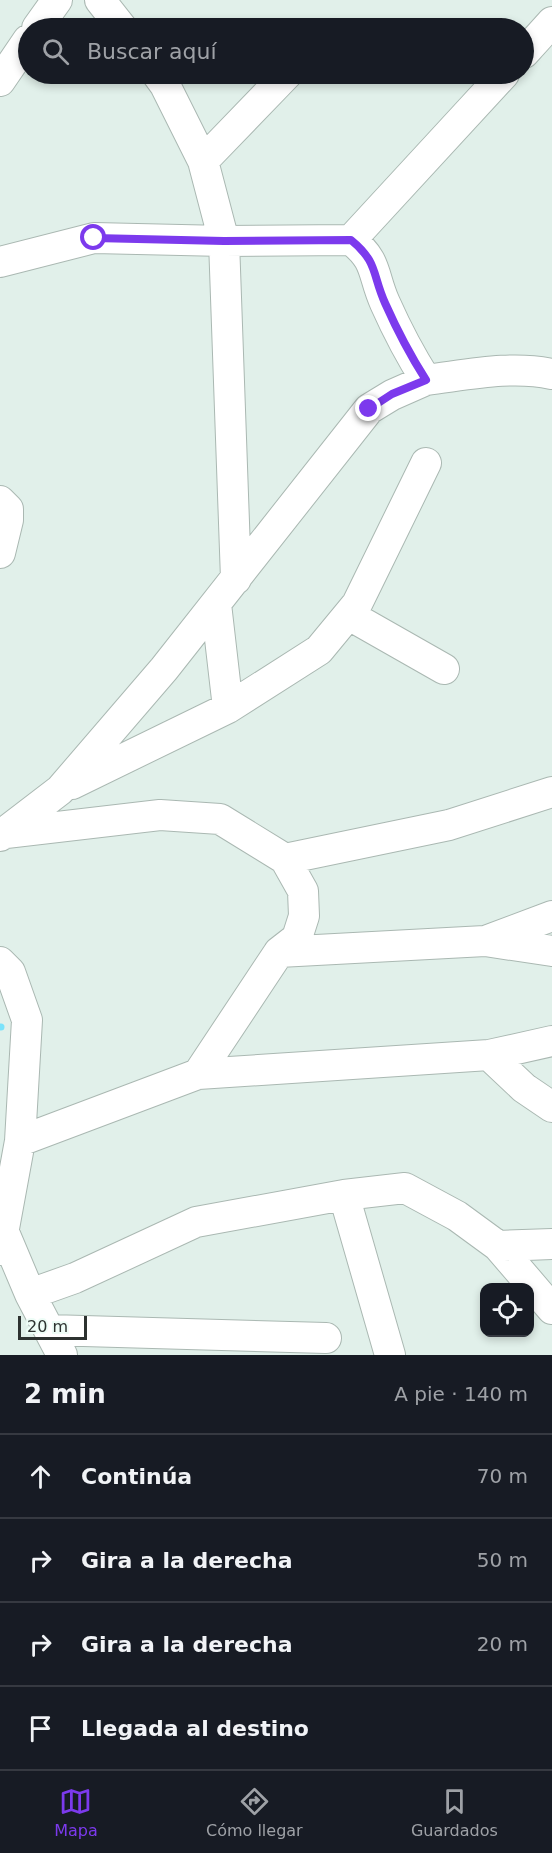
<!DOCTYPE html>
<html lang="es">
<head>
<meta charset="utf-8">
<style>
	body { margin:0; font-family:"DejaVu Sans",sans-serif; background:#242831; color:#f1f3f6 }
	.controls { position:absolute; right:18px; bottom:18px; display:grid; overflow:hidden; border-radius:12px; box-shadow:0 3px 9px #0003 }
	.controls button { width:54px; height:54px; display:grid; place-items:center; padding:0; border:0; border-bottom:2px solid #363941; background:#171b24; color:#f1f3f6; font:30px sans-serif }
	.scale { position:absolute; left:18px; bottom:15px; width:69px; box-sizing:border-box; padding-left:6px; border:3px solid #2d3230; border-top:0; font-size:16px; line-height:21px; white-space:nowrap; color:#2d3230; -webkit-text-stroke:4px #eefdf7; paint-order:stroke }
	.stop { position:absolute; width:18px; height:18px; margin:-14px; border:4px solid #7c3aed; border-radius:50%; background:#fff }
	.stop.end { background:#7c3aed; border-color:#fff; box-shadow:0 2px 6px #0008 }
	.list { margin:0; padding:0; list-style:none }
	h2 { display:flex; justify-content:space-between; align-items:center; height:78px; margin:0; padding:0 24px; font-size:26px }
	h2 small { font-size:20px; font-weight:400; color:#9ea1a6 }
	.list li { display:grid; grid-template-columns:39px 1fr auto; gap:18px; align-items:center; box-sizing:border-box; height:84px; padding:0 24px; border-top:2px solid #363941 }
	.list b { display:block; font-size:22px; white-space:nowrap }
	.list em { font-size:20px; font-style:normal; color:#9ea1a6 }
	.icon { flex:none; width:33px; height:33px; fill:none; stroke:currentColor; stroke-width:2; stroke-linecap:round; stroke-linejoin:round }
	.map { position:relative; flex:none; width:552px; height:1355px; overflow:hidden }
	.search { position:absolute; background:#171b24; box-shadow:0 3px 9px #0003; left:18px; right:18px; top:18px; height:66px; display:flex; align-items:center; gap:15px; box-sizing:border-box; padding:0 21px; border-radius:33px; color:#9ea1a6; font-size:22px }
	.sheet { height:414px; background:#171b24 }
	nav { display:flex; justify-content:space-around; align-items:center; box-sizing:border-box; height:84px; border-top:2px solid #363941; background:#171b24; font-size:16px; color:#9ea1a6 }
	nav a { display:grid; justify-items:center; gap:3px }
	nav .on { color:#7c3aed }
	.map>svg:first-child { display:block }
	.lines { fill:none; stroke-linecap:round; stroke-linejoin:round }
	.stream { stroke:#7ae3fb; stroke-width:7 }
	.minor-casing { stroke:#aab8b2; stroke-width:32 }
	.minor { stroke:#fff; stroke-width:30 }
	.route { stroke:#7c3aed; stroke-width:8 }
</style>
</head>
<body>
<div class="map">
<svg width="552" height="1355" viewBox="0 0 552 1355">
	<rect width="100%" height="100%" fill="#e1f0ea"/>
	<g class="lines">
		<path class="stream" d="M 0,1027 L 1,1027"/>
		<defs>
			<path id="minor" d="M 100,0 L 122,28
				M 37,28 L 57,0
				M 524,53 L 552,22
				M 157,74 L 165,85 L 203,161 L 224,241 L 236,579
				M 0,81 L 28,40
				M 203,161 L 287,74
				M 351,240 L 504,74
				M 0,262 L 94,238 L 224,241 L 351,240 C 378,261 372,274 385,303 C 397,330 410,355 426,380 L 392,395 L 369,409 L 164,669 L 60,790 L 0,836
				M 426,380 C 467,375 511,365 552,374
				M 0,501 L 8,509 L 8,520 L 0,553
				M 216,604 L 228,708
				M 349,615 L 444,669
				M 72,784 L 228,708 L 319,650 L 357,604 L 426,463
				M 6,833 L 160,815 L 220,819 L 285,859 L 303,891 L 304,916 L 297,938 L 279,952 L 198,1074
				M 285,859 L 449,825 L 552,792
				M 488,940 L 552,916
				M 279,952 L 485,941 L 552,951
				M 0,962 L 10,972 L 27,1020 L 20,1141 L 0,1250
				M 489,1055 L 524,1088 L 552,1107
				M 20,1141 L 198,1074 L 489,1055 L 552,1041
				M 344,1195 L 390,1355
				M 3,1230 L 30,1294 L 62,1355
				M 498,1246 L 552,1244
				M 30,1294 L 75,1278 L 196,1222 L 344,1195 L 405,1188 L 457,1216 L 498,1246 L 552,1309
				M 49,1330 L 326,1338"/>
		</defs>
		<use href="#minor" class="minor-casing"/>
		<use href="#minor" class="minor"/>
	</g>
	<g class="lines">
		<path class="route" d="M 94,238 L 224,241 L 351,240 C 378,262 372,274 385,303 C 397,330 410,355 426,380 L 392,394 L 369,409"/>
	</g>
</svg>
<div class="controls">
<button><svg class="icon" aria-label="locate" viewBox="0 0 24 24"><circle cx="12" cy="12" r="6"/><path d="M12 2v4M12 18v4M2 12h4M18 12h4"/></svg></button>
</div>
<div class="scale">20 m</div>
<div class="stop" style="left:94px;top:238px"></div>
<div class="stop end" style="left:369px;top:409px"></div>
<div class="search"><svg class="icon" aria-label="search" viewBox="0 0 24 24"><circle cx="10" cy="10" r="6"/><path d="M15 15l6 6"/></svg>Buscar aquí</div>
</div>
<section class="sheet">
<h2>2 min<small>A pie · 140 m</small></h2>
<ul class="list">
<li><svg class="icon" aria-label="ahead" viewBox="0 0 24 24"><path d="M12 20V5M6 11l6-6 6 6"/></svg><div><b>Continúa</b></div><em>70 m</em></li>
<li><svg class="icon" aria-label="right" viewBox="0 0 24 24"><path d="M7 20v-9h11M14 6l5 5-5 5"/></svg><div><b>Gira a la derecha</b></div><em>50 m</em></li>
<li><svg class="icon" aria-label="right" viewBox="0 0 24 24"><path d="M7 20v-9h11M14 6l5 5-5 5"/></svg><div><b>Gira a la derecha</b></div><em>20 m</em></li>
<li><svg class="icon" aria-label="arrive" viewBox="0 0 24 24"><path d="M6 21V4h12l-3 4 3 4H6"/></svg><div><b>Llegada al destino</b></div></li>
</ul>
</section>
<nav>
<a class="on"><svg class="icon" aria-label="map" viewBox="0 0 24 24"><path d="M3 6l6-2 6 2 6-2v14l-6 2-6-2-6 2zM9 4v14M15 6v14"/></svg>Mapa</a>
<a><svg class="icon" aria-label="directions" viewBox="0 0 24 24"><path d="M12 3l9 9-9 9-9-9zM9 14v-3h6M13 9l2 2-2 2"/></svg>Cómo llegar</a>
<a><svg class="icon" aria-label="saved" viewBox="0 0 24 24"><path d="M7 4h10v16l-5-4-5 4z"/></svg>Guardados</a>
</nav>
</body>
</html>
